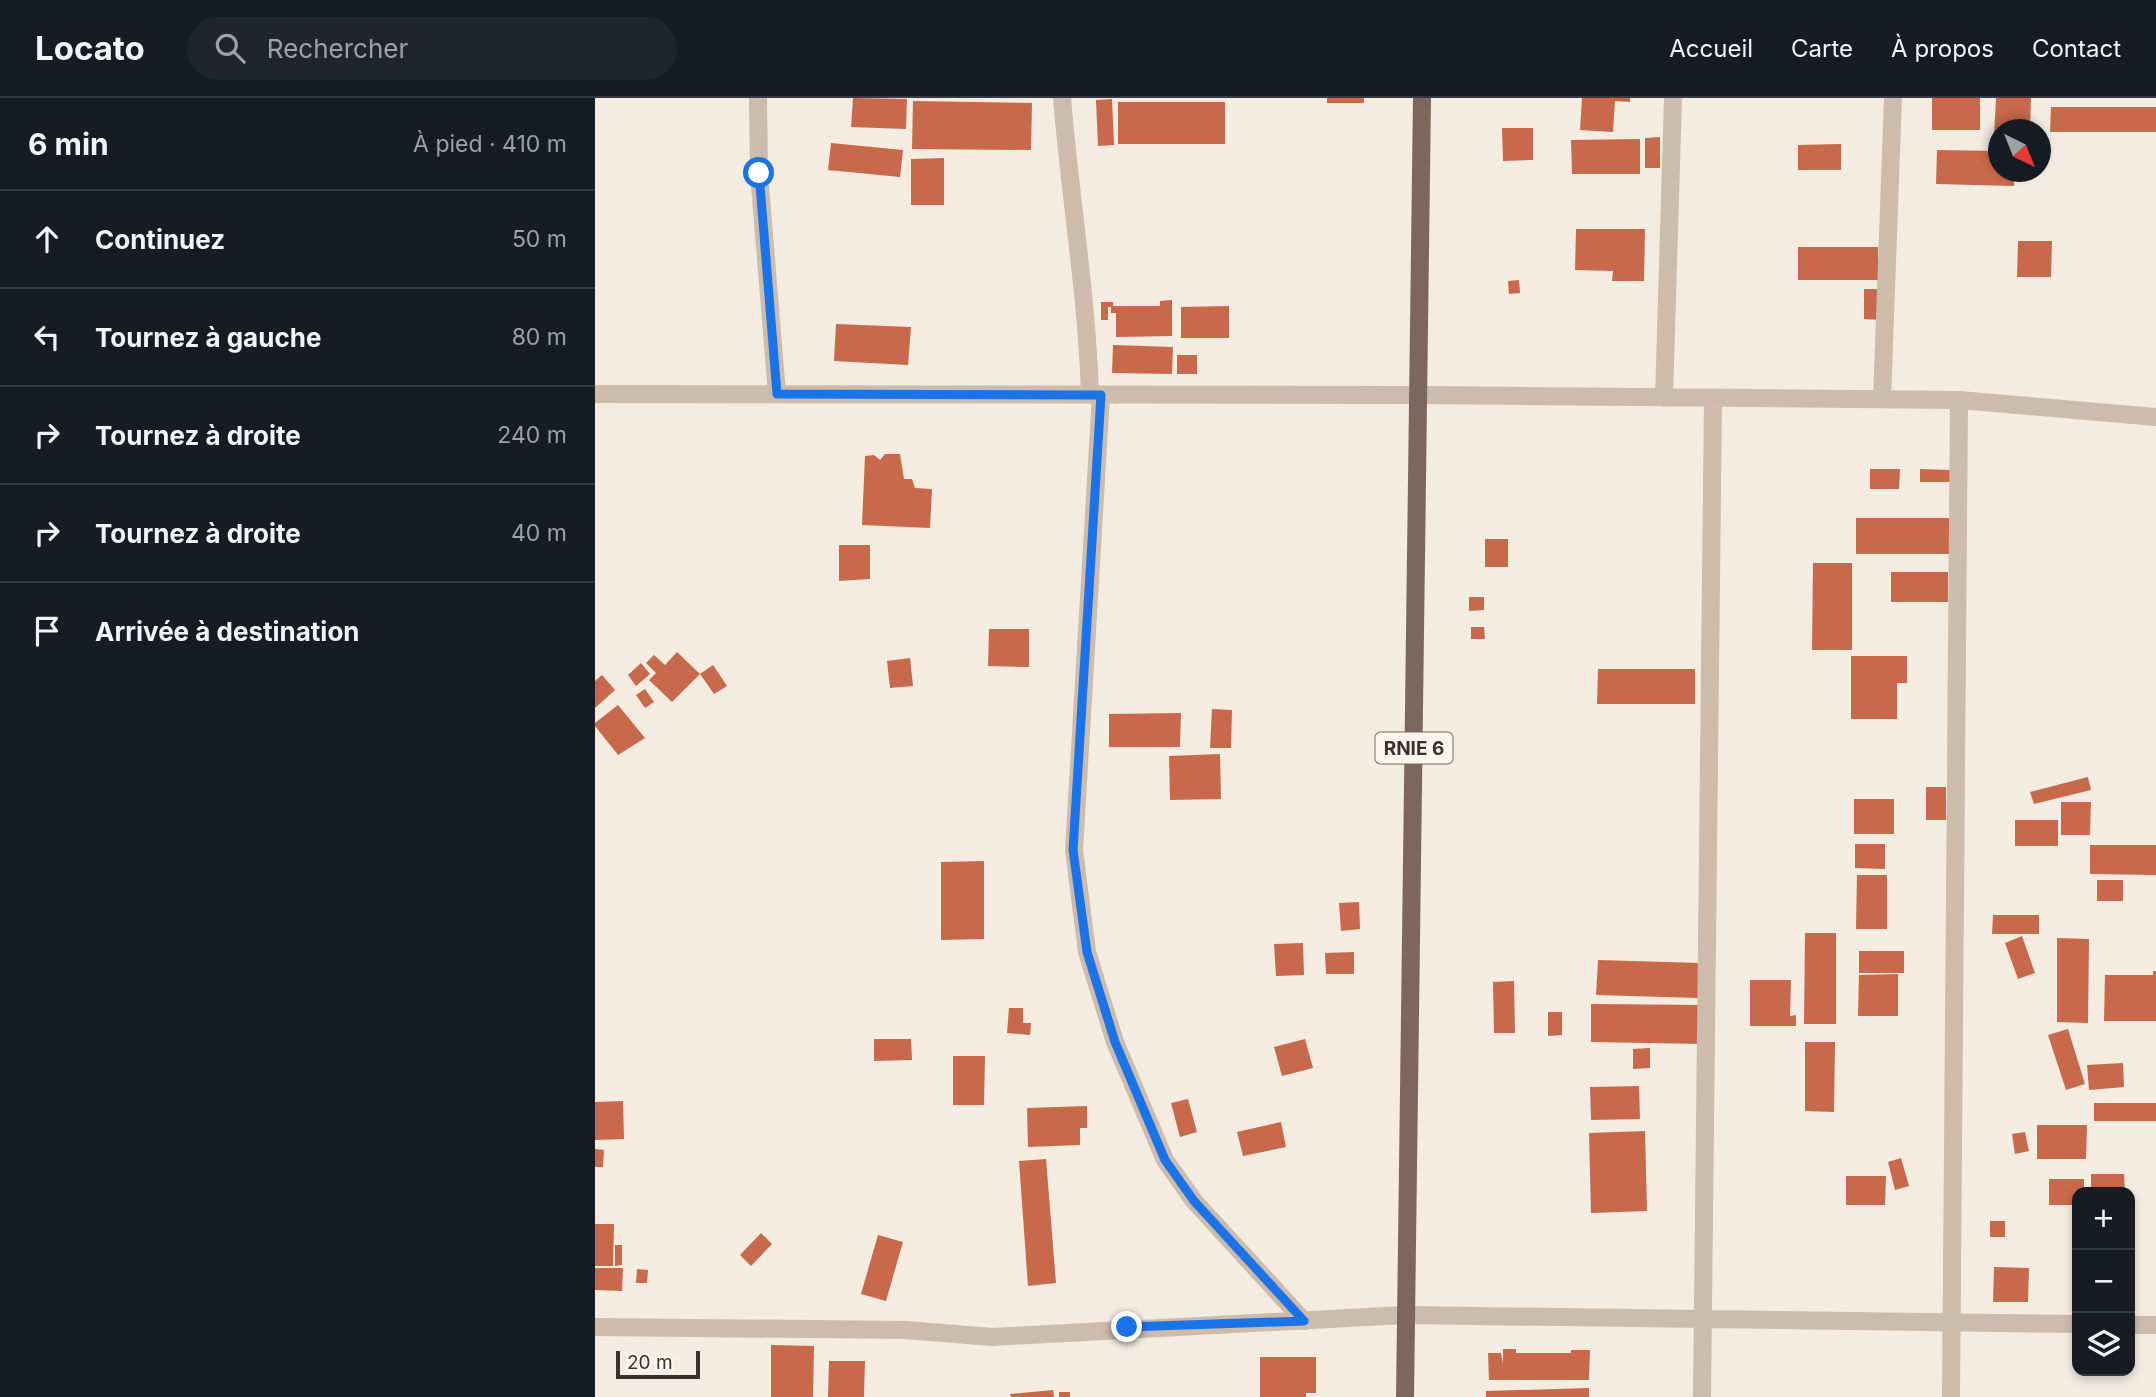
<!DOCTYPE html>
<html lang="fr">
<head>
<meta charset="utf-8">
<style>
	body { margin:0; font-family:Inter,sans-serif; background:#20242c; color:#f1f3f6 }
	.controls { position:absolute; right:21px; bottom:21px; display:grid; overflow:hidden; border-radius:14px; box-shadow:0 4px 10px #0003 }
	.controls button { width:63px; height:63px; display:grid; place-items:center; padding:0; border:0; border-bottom:2px solid #363941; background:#171b24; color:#f1f3f6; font:35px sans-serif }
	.compass { position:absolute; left:1393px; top:21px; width:63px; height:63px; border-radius:50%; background:#171b24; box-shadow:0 4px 10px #0003; rotate:137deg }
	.scale { position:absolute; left:21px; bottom:18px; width:84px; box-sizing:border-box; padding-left:7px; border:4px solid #3b302b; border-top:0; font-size:19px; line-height:24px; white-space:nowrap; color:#3b302b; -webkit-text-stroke:5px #fbf5ee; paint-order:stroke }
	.stop { position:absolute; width:21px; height:21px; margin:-16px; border:5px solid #1a73e8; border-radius:50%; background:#fff }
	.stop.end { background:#1a73e8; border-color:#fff; box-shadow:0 2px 7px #0008 }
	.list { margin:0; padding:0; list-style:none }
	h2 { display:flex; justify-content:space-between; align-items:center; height:91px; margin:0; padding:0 28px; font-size:30px }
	h2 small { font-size:23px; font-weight:400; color:#9ea1a6 }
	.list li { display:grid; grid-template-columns:46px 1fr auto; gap:21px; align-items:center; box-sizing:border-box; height:98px; padding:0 28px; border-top:2px solid #363941 }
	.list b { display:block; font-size:26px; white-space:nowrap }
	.list em { font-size:23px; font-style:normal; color:#9ea1a6 }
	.icon { flex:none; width:38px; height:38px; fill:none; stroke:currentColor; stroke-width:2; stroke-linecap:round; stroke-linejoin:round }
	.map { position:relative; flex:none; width:1561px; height:1299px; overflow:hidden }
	header { display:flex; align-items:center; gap:42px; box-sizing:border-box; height:98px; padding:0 35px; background:#171b24; border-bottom:2px solid #363941 }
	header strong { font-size:33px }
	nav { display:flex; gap:38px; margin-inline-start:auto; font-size:24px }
	.search { width:490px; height:63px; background:#20242c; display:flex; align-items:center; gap:18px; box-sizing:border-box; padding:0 24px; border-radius:38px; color:#9ea1a6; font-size:26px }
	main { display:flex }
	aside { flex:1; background:#171b24 }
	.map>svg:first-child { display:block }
	.building { fill:#c8694b }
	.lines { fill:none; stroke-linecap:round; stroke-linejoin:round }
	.minor { stroke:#cdbbac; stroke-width:18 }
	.major { stroke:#7d675c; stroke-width:18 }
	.route { stroke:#1a73e8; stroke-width:9 }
	.labels { text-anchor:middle; stroke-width:7; stroke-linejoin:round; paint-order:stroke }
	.shield { fill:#fbf5ee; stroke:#756b66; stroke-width:2 }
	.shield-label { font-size:19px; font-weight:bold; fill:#3b302b }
</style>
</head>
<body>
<header>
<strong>Locato</strong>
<div class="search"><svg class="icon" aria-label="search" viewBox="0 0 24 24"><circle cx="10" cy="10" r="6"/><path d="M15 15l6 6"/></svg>Rechercher</div>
<nav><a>Accueil</a><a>Carte</a><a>À propos</a><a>Contact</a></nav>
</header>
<main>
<aside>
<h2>6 min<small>À pied · 410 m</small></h2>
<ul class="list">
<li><svg class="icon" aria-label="ahead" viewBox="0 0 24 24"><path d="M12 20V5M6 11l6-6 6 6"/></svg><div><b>Continuez</b></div><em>50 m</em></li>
<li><svg class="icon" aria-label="left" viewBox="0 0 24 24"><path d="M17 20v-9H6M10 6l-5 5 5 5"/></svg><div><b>Tournez à gauche</b></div><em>80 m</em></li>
<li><svg class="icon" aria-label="right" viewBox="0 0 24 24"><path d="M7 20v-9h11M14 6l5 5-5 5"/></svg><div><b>Tournez à droite</b></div><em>240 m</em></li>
<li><svg class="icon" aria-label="right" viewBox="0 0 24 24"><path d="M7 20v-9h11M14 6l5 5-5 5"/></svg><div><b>Tournez à droite</b></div><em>40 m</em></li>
<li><svg class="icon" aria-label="arrive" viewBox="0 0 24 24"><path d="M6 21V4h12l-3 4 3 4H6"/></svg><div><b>Arrivée à destination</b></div></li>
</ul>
</aside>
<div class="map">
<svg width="1561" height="1299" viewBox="0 0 1561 1299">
	<rect width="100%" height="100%" fill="#f4ebe1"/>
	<path class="building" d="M 258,0 L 312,1 L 311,31 L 256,29 Z
		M 732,0 L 769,0 L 769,5 L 732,5 Z
		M 987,0 L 1035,0 L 1035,4 L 1020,3 L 1018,34 L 985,32 Z
		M 1337,0 L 1385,0 L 1385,32 L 1337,32 Z
		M 1401,0 L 1436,0 L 1435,32 L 1404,32 L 1404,39 L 1399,39 Z
		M 517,1 L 519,47 L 503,48 L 501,2 Z
		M 318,3 L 437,5 L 436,52 L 317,51 Z
		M 523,4 L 630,4 L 630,46 L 523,46 Z
		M 1456,9 L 1561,9 L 1561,34 L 1455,34 Z
		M 907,30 L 938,30 L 938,62 L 908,63 Z
		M 1065,39 L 1065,70 L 1050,70 L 1050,40 Z
		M 1045,41 L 1045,76 L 977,76 L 976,42 Z
		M 236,45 L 308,52 L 305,79 L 233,72 Z
		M 1246,46 L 1246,72 L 1203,72 L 1203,47 Z
		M 1342,52 L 1404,53 L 1404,74 L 1419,74 L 1419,88 L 1341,86 Z
		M 349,60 L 349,107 L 316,107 L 316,61 Z
		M 981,131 L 1050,131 L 1049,183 L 1017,183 L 1018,173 L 980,172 Z
		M 1423,143 L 1457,143 L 1456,179 L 1422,179 Z
		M 1203,149 L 1283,149 L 1283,182 L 1203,182 Z
		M 924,182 L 925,195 L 914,196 L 913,183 Z
		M 1269,191 L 1287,191 L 1287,222 L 1269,221 Z
		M 577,202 L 577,238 L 521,239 L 521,215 L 516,215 L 516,209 L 513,209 L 513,222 L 506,222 L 506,204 L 518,204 L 518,208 L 565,208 L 565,203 Z
		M 634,208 L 634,240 L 586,240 L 586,209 Z
		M 241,226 L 316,229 L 313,267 L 239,263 Z
		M 518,247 L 578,249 L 577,276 L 517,275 Z
		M 582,257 L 602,257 L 602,276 L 582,276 Z
		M 290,356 L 305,356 L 309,381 L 317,381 L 320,390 L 337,391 L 335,430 L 267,427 L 270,358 L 279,357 L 285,362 Z
		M 1275,371 L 1305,371 L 1304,391 L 1275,391 Z
		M 1325,371 L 1355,372 L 1355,384 L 1325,384 Z
		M 1261,420 L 1357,420 L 1357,456 L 1261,456 Z
		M 890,441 L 913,441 L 913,469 L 890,469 Z
		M 244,447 L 275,447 L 275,481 L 244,483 Z
		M 1218,465 L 1257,465 L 1257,552 L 1217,552 Z
		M 1296,474 L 1353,474 L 1353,504 L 1296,504 Z
		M 874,499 L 889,499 L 889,512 L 874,513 Z
		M 876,529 L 889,529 L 890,541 L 876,541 Z
		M 394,531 L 434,531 L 434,569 L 393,568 Z
		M 82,554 L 105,576 L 77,604 L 54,582 L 61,575 L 51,565 L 59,557 L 70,567 Z
		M 1256,558 L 1312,558 L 1312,585 L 1302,585 L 1302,621 L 1256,621 Z
		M 315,560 L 318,588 L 295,590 L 292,563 Z
		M 46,565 L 55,576 L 41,588 L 33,577 Z
		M 118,567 L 132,588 L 119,596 L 105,576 Z
		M 1003,571 L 1100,571 L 1100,606 L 1002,606 Z
		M 7,577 L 20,592 L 0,610 L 0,583 Z
		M 50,591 L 59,604 L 50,610 L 41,597 Z
		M 23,607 L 50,640 L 23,657 L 0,628 L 0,625 Z
		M 617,611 L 637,612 L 636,650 L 615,650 Z
		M 586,615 L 585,649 L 514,649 L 514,616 Z
		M 625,656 L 626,701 L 575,702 L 574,658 Z
		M 1493,679 L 1496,692 L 1439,706 L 1435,694 Z
		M 1331,689 L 1351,689 L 1351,722 L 1331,722 Z
		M 1259,701 L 1299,701 L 1299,736 L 1259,736 Z
		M 1466,704 L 1496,704 L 1495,737 L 1466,737 Z
		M 1420,722 L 1463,722 L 1463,748 L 1420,748 Z
		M 1260,746 L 1290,746 L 1290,771 L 1260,770 Z
		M 1495,747 L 1561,747 L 1561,777 L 1495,776 Z
		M 389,763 L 389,841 L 346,842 L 346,764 Z
		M 1262,777 L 1292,777 L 1292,831 L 1261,831 Z
		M 1502,782 L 1528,782 L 1528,803 L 1502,803 Z
		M 764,804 L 765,831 L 746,833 L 744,805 Z
		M 1398,817 L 1444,817 L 1444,836 L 1397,836 Z
		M 1210,835 L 1241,835 L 1241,926 L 1209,926 Z
		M 1427,838 L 1440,875 L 1423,881 L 1410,845 Z
		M 1462,840 L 1494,841 L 1493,925 L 1462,924 Z
		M 708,845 L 709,877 L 681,878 L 679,846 Z
		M 1264,853 L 1309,853 L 1309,875 L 1264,875 Z
		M 759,854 L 759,876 L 731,876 L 730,855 Z
		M 1003,862 L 1105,865 L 1104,900 L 1001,897 Z
		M 1558,873 L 1561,873 L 1561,923 L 1509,923 L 1510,877 L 1558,877 Z
		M 1303,876 L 1303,918 L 1263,918 L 1264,877 Z
		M 1155,882 L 1196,882 L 1195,918 L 1201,917 L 1201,928 L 1155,928 Z
		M 919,883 L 920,935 L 899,935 L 898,884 Z
		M 996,906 L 1109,907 L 1108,946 L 996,944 Z
		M 414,910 L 428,910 L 428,925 L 436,925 L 435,937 L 412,935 Z
		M 953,914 L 967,914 L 967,937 L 953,938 Z
		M 1473,931 L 1490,986 L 1471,992 L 1453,937 Z
		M 279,941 L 316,941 L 317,962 L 279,963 Z
		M 710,941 L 718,970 L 687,978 L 679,949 Z
		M 1210,944 L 1240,944 L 1239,1014 L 1210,1013 Z
		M 1055,950 L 1055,970 L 1038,971 L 1038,951 Z
		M 358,958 L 390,958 L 389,1007 L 358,1007 Z
		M 1528,965 L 1529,989 L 1494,992 L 1492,967 Z
		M 1044,988 L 1045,1021 L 996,1022 L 995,989 Z
		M 593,1001 L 602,1034 L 585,1039 L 576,1005 Z
		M 28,1003 L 29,1041 L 0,1042 L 0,1004 Z
		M 1499,1005 L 1561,1005 L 1561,1023 L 1499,1023 Z
		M 492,1008 L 492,1030 L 485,1030 L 485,1047 L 433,1049 L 432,1010 Z
		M 686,1024 L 691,1049 L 648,1058 L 642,1034 Z
		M 1442,1027 L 1492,1027 L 1491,1061 L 1442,1061 Z
		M 1050,1033 L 1052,1113 L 996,1115 L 994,1035 Z
		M 1430,1034 L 1434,1053 L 1420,1056 L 1417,1036 Z
		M 0,1051 L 9,1052 L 8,1069 L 0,1069 Z
		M 1306,1060 L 1314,1088 L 1300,1092 L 1293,1064 Z
		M 451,1061 L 461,1185 L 433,1188 L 424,1063 Z
		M 1496,1076 L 1529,1076 L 1530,1094 L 1496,1094 Z
		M 1251,1078 L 1291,1078 L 1290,1107 L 1251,1107 Z
		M 1454,1081 L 1489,1081 L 1489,1094 L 1482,1094 L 1482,1107 L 1454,1107 Z
		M 1395,1123 L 1410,1123 L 1410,1139 L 1395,1139 Z
		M 0,1126 L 19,1126 L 18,1168 L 0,1168 Z
		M 166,1135 L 177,1146 L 156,1168 L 145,1157 Z
		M 283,1137 L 308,1144 L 291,1203 L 266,1196 Z
		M 20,1147 L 27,1147 L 27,1167 L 20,1168 Z
		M 1399,1169 L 1434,1170 L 1433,1204 L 1398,1204 Z
		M 0,1170 L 28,1170 L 27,1193 L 0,1192 Z
		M 42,1171 L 53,1172 L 52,1185 L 41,1185 Z
		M 176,1247 L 219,1248 L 218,1299 L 176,1299 Z
		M 908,1251 L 921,1251 L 921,1255 L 976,1255 L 976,1252 L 995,1252 L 994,1282 L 894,1282 L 893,1255 L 906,1255 L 908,1266 Z
		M 665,1259 L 721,1259 L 721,1295 L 711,1295 L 711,1299 L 665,1299 Z
		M 234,1263 L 270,1263 L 269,1299 L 233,1299 Z
		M 994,1290 L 994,1299 L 891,1299 L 891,1293 Z
		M 458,1292 L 459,1299 L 416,1299 L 415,1296 Z
		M 464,1294 L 475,1294 L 475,1299 L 464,1299 Z"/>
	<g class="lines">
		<path class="minor" d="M 163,0 L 164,75 L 182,296
			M 467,0 C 475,99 492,197 495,297
			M 0,296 L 825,297 L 1364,302 L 1561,319
			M 506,297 L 479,752 L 492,854 L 520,944 L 570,1062 L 599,1103 L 709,1223
			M 1069,300 L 1078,0
			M 1287,301 L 1298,0
			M 1535,1227 L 1561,1227
			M 0,1229 L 311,1232 L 397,1239 L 809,1217 L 1482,1226
			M 1107,1299 L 1118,300
			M 1356,1299 L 1364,302"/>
		<path class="major" d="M 810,1299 L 827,0"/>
	</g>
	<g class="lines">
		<path class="route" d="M 164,75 L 182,296 L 506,297 L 478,752 L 492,854 L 520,944 L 570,1062 L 599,1103 L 709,1223 L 532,1229"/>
	</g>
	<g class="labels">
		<rect class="shield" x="780.5" y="634.5" width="77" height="31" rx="5"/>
		<g class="shield-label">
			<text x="819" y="657">RNIE 6</text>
		</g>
	</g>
</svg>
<div class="controls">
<button>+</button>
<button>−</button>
<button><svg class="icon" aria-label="layers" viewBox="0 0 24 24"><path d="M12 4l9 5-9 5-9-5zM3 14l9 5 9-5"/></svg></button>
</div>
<svg class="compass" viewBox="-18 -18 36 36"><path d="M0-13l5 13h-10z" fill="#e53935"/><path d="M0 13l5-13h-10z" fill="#9ea1a6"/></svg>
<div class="scale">20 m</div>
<div class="stop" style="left:164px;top:75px"></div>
<div class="stop end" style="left:532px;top:1229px"></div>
</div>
</main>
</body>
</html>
